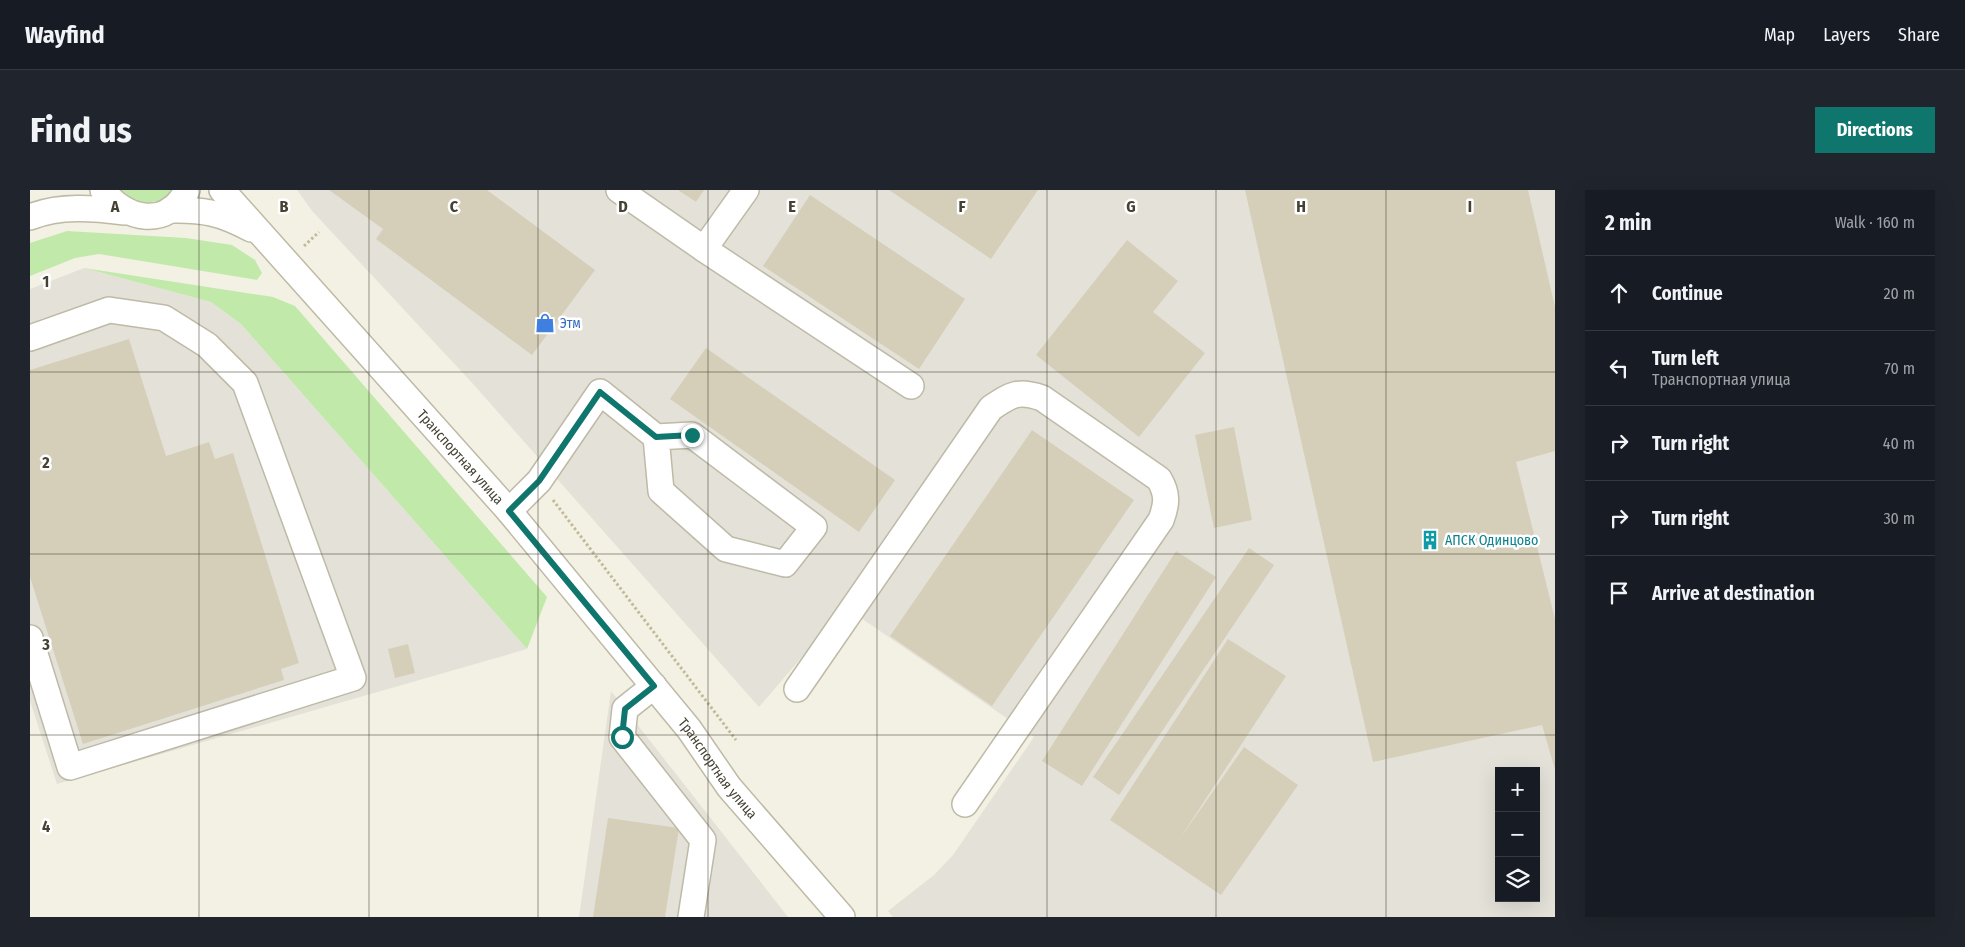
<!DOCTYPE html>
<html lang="en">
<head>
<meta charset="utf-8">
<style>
	body { margin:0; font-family:"Fira Sans Condensed",sans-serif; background:#20242c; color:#f1f3f6 }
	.controls { position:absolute; right:15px; bottom:15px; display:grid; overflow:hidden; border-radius:0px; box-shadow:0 5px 20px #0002 }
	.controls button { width:45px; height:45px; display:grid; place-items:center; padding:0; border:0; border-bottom:1px solid #363941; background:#171b24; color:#f1f3f6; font:25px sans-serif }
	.stop { position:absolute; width:15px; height:15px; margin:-11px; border:4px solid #0f766e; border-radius:50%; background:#fff }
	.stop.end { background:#0f766e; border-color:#fff; box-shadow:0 1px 5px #0008 }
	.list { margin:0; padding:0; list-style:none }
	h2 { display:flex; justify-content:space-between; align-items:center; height:65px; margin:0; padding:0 20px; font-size:21px }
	h2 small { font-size:16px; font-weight:400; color:#9ea1a6 }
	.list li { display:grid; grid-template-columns:32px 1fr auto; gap:15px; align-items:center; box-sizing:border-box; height:75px; padding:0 20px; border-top:1px solid #363941 }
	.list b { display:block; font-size:19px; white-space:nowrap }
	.list p { margin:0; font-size:16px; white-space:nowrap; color:#9ea1a6 }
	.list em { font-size:16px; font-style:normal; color:#9ea1a6 }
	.icon { flex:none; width:28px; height:28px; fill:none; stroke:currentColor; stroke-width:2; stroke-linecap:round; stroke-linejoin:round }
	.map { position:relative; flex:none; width:1525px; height:727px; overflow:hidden; border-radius:0px }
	header { display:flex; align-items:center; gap:30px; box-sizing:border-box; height:70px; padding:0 25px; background:#171b24; border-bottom:1px solid #363941 }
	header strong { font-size:24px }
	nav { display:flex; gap:28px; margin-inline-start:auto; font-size:18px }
	.intro { display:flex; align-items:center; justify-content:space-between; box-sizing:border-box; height:120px; padding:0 30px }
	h1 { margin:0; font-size:35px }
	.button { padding:12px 22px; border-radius:0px; background:#0f766e; color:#fff; font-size:18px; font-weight:700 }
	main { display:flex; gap:30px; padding:0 30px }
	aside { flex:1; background:#171b24; border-radius:0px; box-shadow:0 5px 20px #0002 }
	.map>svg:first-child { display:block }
	.industrial { fill:#e4e1d9; fill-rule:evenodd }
	.green { fill:#c1e9aa }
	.building { fill:#d5cfb9 }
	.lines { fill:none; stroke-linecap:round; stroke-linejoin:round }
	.minor-casing { stroke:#bebaa6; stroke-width:28 }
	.path { stroke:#c1ba97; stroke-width:3; stroke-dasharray:2.5 2.5; stroke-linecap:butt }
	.minor { stroke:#fff; stroke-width:25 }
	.route { stroke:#0f766e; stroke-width:6 }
	.grid { fill:none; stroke:#454133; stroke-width:1; stroke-opacity:0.55 }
	.labels { text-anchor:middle; stroke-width:5; stroke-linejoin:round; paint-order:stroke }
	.shop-label { font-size:14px; fill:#366cbe; stroke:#fff; text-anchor:start }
	.street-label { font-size:14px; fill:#454133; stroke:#fff }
	.culture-label { font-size:14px; fill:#0d838f; stroke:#fff; text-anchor:start }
	.grid-label { font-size:16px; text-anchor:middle; font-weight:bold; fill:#454133; stroke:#fff; stroke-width:5; stroke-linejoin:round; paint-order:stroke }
</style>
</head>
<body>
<header>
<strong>Wayfind</strong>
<nav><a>Map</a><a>Layers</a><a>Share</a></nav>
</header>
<div class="intro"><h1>Find us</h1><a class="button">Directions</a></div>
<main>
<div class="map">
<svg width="1525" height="727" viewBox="0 0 1525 727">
	<rect width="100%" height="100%" fill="#f3f1e4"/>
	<path class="industrial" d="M 267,0 L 1525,0 L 1525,727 L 863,727 L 858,721 L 904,685 L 923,665 L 1004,547 L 815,417 L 729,517 L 444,195 L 283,22 ZM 1469,581 L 1506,581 L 1506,708 L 1469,708 Z
		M 54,78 L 181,112 L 211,134 L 497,459 L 27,594 L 0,511 L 0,99 Z
		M 581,501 L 758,727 L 549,727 Z"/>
	<path class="green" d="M 91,0 L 143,0 C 130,17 104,16 91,0 Z
		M 37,41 L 156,48 L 202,55 L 225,70 L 232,83 L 227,90 L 69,64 L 45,68 L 0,86 L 0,53 Z
		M 54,78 L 243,107 L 265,116 L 517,407 L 497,459 L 211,134 L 181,112 Z"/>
	<path class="building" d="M 299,0 L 457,0 L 565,80 L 502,165 L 346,49 L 353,39 Z
		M 648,0 L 674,0 L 666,12 Z
		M 859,0 L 1008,0 L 961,69 Z
		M 1215,0 L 1498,0 L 1525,117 L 1525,261 L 1486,272 L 1525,429 L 1525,580 L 1512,535 L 1343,572 Z
		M 780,5 L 935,109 L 889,179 L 733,76 Z
		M 1097,50 L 1148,91 L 1123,122 L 1175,163 L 1109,247 L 1006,165 Z
		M 99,149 L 136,266 L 179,252 L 185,269 L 203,263 L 269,473 L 251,479 L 254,490 L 53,554 L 0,387 L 0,180 Z
		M 676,158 L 865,290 L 829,342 L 640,209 Z
		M 1204,237 L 1222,330 L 1184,338 L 1165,245 Z
		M 1002,240 L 1104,310 L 962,516 L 860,446 Z
		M 1219,358 L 1244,375 L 1089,605 L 1063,587 Z
		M 1146,361 L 1186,387 L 1052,596 L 1012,571 Z
		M 1198,449 L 1256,486 L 1149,650 L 1214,557 L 1268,595 L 1191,705 L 1080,630 Z
		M 378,454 L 385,483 L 365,488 L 358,459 Z
		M 578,628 L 649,638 L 635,727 L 563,727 Z"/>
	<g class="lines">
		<defs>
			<g id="minor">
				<path d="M 73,0 C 95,31 138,39 157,0"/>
				<path id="s1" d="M 192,0 L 479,321 L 659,539 L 699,597 L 812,727"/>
				<path d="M 589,0 L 674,59 L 716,0"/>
				<path d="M 140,20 C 173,19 191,23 221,39"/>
				<path d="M 0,27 C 30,15 63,18 95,22"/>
				<path d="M 674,59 L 881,196"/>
				<path d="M 0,148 L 79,120 L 134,128 L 177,155 L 215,193 L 323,488 L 40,577 L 0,448"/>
				<path d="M 479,321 L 509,291 L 570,202 L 626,247 L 662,245 L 784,337 L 755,374 L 696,359 L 631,301 L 626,247"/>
				<path d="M 624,496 L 595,519 L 592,547 L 673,650 L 661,727"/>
				<path d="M 767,499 L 961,218 C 982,204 988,200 1012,208 L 1129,289 C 1138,304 1137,314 1131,330 L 935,614"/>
			</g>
		</defs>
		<use href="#minor" class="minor-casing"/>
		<path class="path" d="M 274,56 L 289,42
			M 523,310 L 706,550"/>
		<use href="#minor" class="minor"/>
	</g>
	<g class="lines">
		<path class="route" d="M 592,547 L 595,519 L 624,496 L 479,321 L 509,291 L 570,202 L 626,247 L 662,245"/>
	</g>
	<path class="grid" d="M 169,0 L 169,727M 339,0 L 339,727M 508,0 L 508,727M 678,0 L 678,727M 847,0 L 847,727M 1017,0 L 1017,727M 1186,0 L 1186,727M 1356,0 L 1356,727M 0,182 L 1525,182M 0,364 L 1525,364M 0,545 L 1525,545"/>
	<defs>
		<symbol id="shop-bare" viewBox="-9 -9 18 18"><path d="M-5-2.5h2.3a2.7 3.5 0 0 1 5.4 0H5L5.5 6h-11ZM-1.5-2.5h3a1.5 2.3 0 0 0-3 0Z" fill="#3f7fe0" stroke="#fff" stroke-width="2.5" paint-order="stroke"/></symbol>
		<symbol id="building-bare" viewBox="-9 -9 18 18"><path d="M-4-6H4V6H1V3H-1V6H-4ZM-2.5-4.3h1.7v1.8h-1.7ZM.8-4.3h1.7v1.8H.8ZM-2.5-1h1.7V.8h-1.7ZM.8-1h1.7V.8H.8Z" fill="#0f9aa8" stroke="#fff" stroke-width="2.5" paint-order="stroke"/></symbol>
	</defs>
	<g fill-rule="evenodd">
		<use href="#shop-bare" x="501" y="119" width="28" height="28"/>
		<use href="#building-bare" x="1386" y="336" width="28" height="28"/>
	</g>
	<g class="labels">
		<g class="shop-label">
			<text x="530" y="138">Этм</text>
		</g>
		<g class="street-label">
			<text dy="5" stroke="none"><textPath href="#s1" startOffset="358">Транспортная улица</textPath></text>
			<text dy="5" stroke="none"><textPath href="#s1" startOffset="762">Транспортная улица</textPath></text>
		</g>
		<g class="culture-label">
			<text x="1415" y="355">АПСК Одинцово</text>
		</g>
	</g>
	<g class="grid-label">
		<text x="85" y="22">A</text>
		<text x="254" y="22">B</text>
		<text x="424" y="22">C</text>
		<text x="593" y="22">D</text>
		<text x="762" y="22">E</text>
		<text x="932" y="22">F</text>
		<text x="1101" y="22">G</text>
		<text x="1271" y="22">H</text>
		<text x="1440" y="22">I</text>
		<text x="16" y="97">1</text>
		<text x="16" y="278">2</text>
		<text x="16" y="460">3</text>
		<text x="16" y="642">4</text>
	</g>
</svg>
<div class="controls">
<button>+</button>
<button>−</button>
<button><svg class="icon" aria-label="layers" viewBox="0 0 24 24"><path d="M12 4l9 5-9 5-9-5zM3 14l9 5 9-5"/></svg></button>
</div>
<div class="stop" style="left:592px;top:547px"></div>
<div class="stop end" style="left:662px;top:245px"></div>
</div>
<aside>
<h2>2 min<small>Walk · 160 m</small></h2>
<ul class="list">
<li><svg class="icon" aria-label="ahead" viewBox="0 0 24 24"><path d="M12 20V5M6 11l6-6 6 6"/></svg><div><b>Continue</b></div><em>20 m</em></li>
<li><svg class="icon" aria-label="left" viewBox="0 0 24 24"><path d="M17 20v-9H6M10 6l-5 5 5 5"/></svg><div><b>Turn left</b><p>Транспортная улица</p></div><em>70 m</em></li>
<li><svg class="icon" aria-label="right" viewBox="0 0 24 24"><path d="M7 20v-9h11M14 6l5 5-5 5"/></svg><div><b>Turn right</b></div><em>40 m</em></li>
<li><svg class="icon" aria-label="right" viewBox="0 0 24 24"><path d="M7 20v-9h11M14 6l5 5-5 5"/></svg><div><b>Turn right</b></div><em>30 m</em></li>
<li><svg class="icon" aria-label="arrive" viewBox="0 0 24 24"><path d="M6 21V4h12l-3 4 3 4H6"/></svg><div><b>Arrive at destination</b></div></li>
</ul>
</aside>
</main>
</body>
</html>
